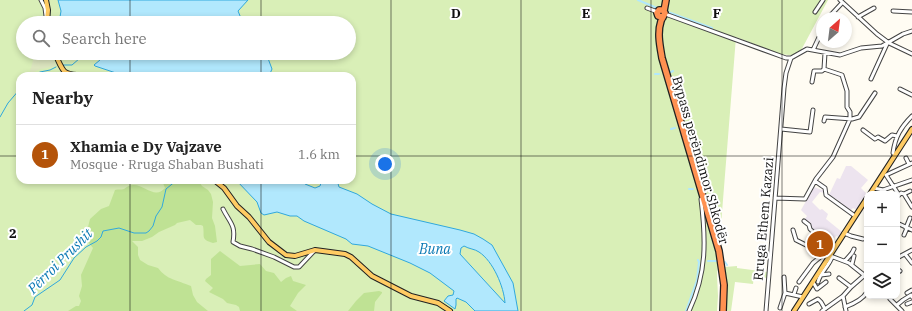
<!DOCTYPE html>
<html lang="en">
<head>
<meta charset="utf-8">
<style>
	body { margin:0; font-family:"IBM Plex Serif",serif; background:#f2f2f2; color:#222 }
	.controls { position:absolute; right:12px; bottom:12px; display:grid; overflow:hidden; border-radius:8px; box-shadow:0 2px 6px #0003 }
	.controls button { width:36px; height:36px; display:grid; place-items:center; padding:0; border:0; border-bottom:1px solid #e0e0e0; background:#fff; color:#222; font:20px sans-serif }
	.compass { position:absolute; left:816px; top:12px; width:36px; height:36px; border-radius:50%; background:#fff; box-shadow:0 2px 6px #0003; rotate:28deg }
	.you { position:absolute; left:385px; top:164px; width:14px; height:14px; margin:-10px; border:3px solid #fff; border-radius:50%; background:#1a73e8; box-shadow:0 0 0 6px #1a73e833 }
	.badge { display:grid; place-items:center; width:26px; height:26px; border-radius:50%; background:#b45309; color:#fff; font-size:13px; font-weight:700 }
	.pin { position:absolute; translate:-50% -50%; border:2px solid #fff; box-shadow:0 1px 4px #0006 }
	.list { margin:0; padding:0; list-style:none }
	h2 { display:flex; justify-content:space-between; align-items:center; height:52px; margin:0; padding:0 16px; font-size:17px }
	h2 small { font-size:13px; font-weight:400; color:#767676 }
	.list li { display:grid; grid-template-columns:26px 1fr auto; gap:12px; align-items:center; box-sizing:border-box; height:60px; padding:0 16px; border-top:1px solid #e0e0e0 }
	.list b { display:block; font-size:15px; white-space:nowrap }
	.list p { margin:0; font-size:13px; white-space:nowrap; color:#767676 }
	.list em { font-size:13px; font-style:normal; color:#767676 }
	.icon { flex:none; width:22px; height:22px; fill:none; stroke:currentColor; stroke-width:2; stroke-linecap:round; stroke-linejoin:round }
	.map { position:relative; flex:none; width:912px; height:311px; overflow:hidden }
	.search { position:absolute; background:#fff; box-shadow:0 2px 6px #0003; left:16px; top:16px; width:340px; height:44px; display:flex; align-items:center; gap:10px; box-sizing:border-box; padding:0 14px; border-radius:22px; color:#767676; font-size:15px }
	.panel { position:absolute; background:#fff; box-shadow:0 2px 6px #0003; left:16px; top:72px; width:340px; height:112px; border-radius:12px }
	.map>svg:first-child { display:block }
	.industrial { fill:#ede4ef }
	.green { fill:#d9efb7; fill-rule:evenodd }
	.forest { fill:#bfe294 }
	.cemetery { fill:#dde6c0 }
	.water { fill:#b1e8fd; stroke:#30a8dd; fill-rule:evenodd }
	.lines { fill:none; stroke-linecap:round; stroke-linejoin:round }
	.stream { stroke:#30a8dd; stroke-width:1 }
	.canal { stroke:#b1e8fd; stroke-width:2 }
	.minor-casing { stroke:#434343; stroke-width:5 }
	.major-casing { stroke:#212121; stroke-width:6 }
	.highway-casing { stroke:#212121; stroke-width:8 }
	.minor { stroke:#fff; stroke-width:3 }
	.major { stroke:#ffcb63; stroke-width:4 }
	.highway { stroke:#ff9151; stroke-width:5.5 }
	.grid { fill:none; stroke:#101010; stroke-width:1; stroke-opacity:0.55 }
	.labels { text-anchor:middle; stroke-width:4; stroke-linejoin:round; paint-order:stroke }
	.street-label { font-size:13px; fill:#101010; stroke:#fff }
	.water-label { font-size:14px; font-style:italic; fill:#0978b3; stroke:#fff }
	.grid-label { font-size:13px; text-anchor:middle; font-weight:bold; fill:#101010; stroke:#fff; stroke-width:4; stroke-linejoin:round; paint-order:stroke }
</style>
</head>
<body>
<div class="map">
<svg width="912" height="311" viewBox="0 0 912 311">
	<rect width="100%" height="100%" fill="#fffcf3"/>
	<path class="industrial" d="M 846,166 L 851,166 L 868,180 L 861,188 L 867,194 L 863,200 L 862,199 L 860,201 L 862,203 L 857,210 L 853,208 L 850,211 L 839,203 L 838,200 L 829,195 L 837,178 L 840,179 Z
		M 814,187 L 825,191 L 825,193 L 820,192 L 812,202 L 820,210 L 822,209 L 828,214 L 826,219 L 842,232 L 839,237 L 836,236 L 829,245 L 810,227 L 804,220 L 807,216 L 801,210 Z"/>
	<path class="green" d="M 0,0 L 828,0 L 798,56 L 780,54 L 736,37 L 717,275 L 718,296 L 717,311 L 0,311 ZM 23,23 L 349,23 L 349,53 L 23,53 ZM 20,76 L 352,76 L 352,180 L 20,180 Z
		M 737,266 L 737,268 L 768,272 L 768,278 L 754,277 L 753,284 L 735,282 L 731,311 L 727,311 L 727,282 L 725,267 Z"/>
	<path class="forest" d="M 163,180 L 198,180 L 202,186 L 208,190 L 211,194 L 213,202 L 212,218 L 215,226 L 217,242 L 213,243 C 200,239 205,237 203,226 L 201,225 L 196,225 L 190,220 L 177,223 L 175,225 L 159,232 L 152,237 L 142,241 L 132,241 L 138,247 L 138,255 L 140,260 L 148,265 L 158,268 C 167,280 177,280 191,286 L 193,295 L 197,302 L 208,311 L 68,311 L 76,306 L 79,306 L 81,301 L 79,296 L 82,286 L 81,275 L 93,248 L 88,242 L 90,235 L 88,227 L 90,219 L 101,209 L 109,206 L 115,190 C 118,189 121,190 124,189 C 127,187 129,185 133,185 C 144,184 155,200 165,188 L 163,183 Z
		M 220,251 L 240,266 L 260,264 L 266,271 L 274,273 L 281,282 L 286,278 L 291,276 L 293,281 L 306,285 L 298,293 L 290,306 L 297,311 L 240,311 L 239,307 L 236,305 L 227,303 L 223,299 L 209,292 L 213,288 L 205,281 L 206,279 L 211,275 L 211,259 Z
		M 379,291 L 382,292 L 382,293 L 375,302 L 374,311 L 348,311 L 356,301 L 364,293 Z"/>
	<path class="cemetery" d="M 37,53 L 51,53 L 56,66 C 49,68 39,68 32,73 L 30,71 L 34,57 Z"/>
	<path class="water" d="M 58,0 L 248,0 L 238,11 L 243,23 L 59,23 L 61,11 Z
		M 95,53 L 266,53 L 272,69 L 269,76 L 125,76 L 95,66 L 94,65 L 100,60 Z
		M 236,180 L 301,180 L 305,184 L 315,188 L 320,186 L 322,180 L 337,180 L 339,187 L 357,194 L 372,204 L 391,214 L 460,230 L 474,234 L 483,239 L 492,245 L 513,283 L 518,311 L 475,311 L 466,302 L 457,298 L 456,299 L 456,305 L 455,309 L 444,301 L 448,296 L 453,295 L 454,291 L 430,273 L 410,263 L 368,246 L 352,244 L 346,239 L 304,221 L 297,216 L 290,216 L 277,212 L 264,215 L 261,213 L 257,202 ZM 464,246 C 469,249 475,249 479,252 C 493,261 504,287 505,303 L 460,254 L 461,248 Z"/>
	<g class="lines">
		<path class="stream" d="M 63,65 L 72,65 L 80,58 L 80,53
			M 33,76 L 40,72 L 50,70 L 56,67
			M 0,117 L 8,103 L 20,89
			M 24,311 L 32,305 L 35,297 L 60,280 L 74,258 L 86,247 L 97,241 L 101,237 L 103,231 L 119,228 L 134,233 L 146,233 L 149,231 L 153,226 L 156,216 L 162,207 L 166,189 L 177,180"/>
		<path class="canal" d="M 638,0 L 657,8
			M 668,12 L 712,28
			M 671,72 L 673,71
			M 655,74 L 659,74
			M 686,126 L 689,125
			M 671,129 L 675,128
			M 689,189 L 693,189
			M 705,190 L 707,190
			M 708,261 L 716,261
			M 725,262 L 727,265
			M 686,311 L 697,280 L 699,262 L 698,260"/>
		<defs>
			<path id="minor" d="M 41,0 L 45,8 L 46,16
				M 840,0 L 877,34 L 889,43 L 912,54
				M 647,8 L 655,11 L 657,14
				M 893,11 L 912,12
				M 815,12 L 823,0
				M 668,15 L 786,58 L 791,58 L 807,49 L 840,55 L 861,48 L 882,46 L 903,34 L 912,31
				M 858,17 L 874,8
				M 828,18 L 842,3
				M 813,50 L 821,33
				M 871,79 L 887,44
				M 812,82 L 814,71 L 822,71 L 824,69
				M 900,89 L 912,95
				M 824,121 L 825,117 L 852,119 L 859,117 L 875,93
				M 781,129 L 810,132 L 813,110
				M 863,130 L 875,139 L 878,137 L 885,141 L 892,135 L 897,136
				M 895,155 L 893,153 C 895,137 901,127 912,116
				M 906,158 L 909,164
				M 886,175 L 912,163
				M 886,175 L 899,195
				M 815,181 L 825,188 L 826,195 L 855,216
				M 874,188 L 883,190 L 912,180
				M 883,190 L 887,194
				M 904,194 L 910,191
				M 897,197 L 901,193 L 904,194 L 912,207
				M 775,198 L 805,199 L 816,179 L 833,157 L 850,119 L 850,112 L 847,107 L 847,91 L 842,75 L 824,69 L 825,53
				M 223,209 C 230,223 236,225 233,242 L 240,246 L 252,249 L 274,257 L 294,267 L 299,267 L 315,250
				M 897,223 L 912,230
				M 906,228 L 910,218
				M 793,230 L 796,240 L 808,246 L 818,237
				M 844,233 L 851,236 L 863,239
				M 904,235 L 907,228
				M 905,254 L 912,263
				M 828,255 L 849,263 L 864,275
				M 897,258 L 912,250
				M 845,261 L 852,253 L 854,249
				M 852,264 L 854,256
				M 897,269 L 900,271
				M 821,275 L 829,274
				M 839,278 L 851,287
				M 799,282 L 813,263 L 825,253 L 829,247 L 810,229 L 809,225 L 804,221
				M 813,282 L 817,289 L 826,282
				M 818,282 C 820,273 829,266 832,257
				M 785,293 L 803,297
				M 907,293 L 912,290
				M 794,294 L 796,288
				M 843,296 L 846,311
				M 890,299 L 902,311
				M 809,304 L 818,299 L 821,302 L 825,309
				M 907,304 L 912,302
				M 897,305 L 903,300 L 911,295 L 912,297
				M 845,307 C 853,304 863,299 867,292
				M 780,308 L 785,293 L 784,277
				M 689,311 C 707,273 706,240 701,199
				M 766,311 L 784,88 L 786,73 L 791,58
				M 822,311 L 843,296 L 851,287 L 867,273"/>
			<path id="major" d="M 46,0 L 48,10 L 47,23
				M 55,53 C 57,58 60,66 64,71 C 70,77 90,75 99,76
				M 214,180 L 224,188 L 237,206 L 249,217 L 269,242 L 286,255 L 295,256 L 315,250 L 345,254 L 351,257 L 372,276 L 411,296 L 438,303 L 450,311
				M 870,194 L 912,129
				M 794,311 L 867,198"/>
			<path id="highway" d="M 664,11 L 666,0
				M 663,17 L 658,16 L 657,13 L 659,10 L 663,10 L 665,13 C 664,16 662,18 661,21 C 657,33 660,46 662,58 L 719,251 L 724,285 L 723,311"/>
		</defs>
		<use href="#minor" class="minor-casing"/>
		<use href="#major" class="major-casing"/>
		<use href="#highway" class="highway-casing"/>
		<use href="#minor" class="minor"/>
		<use href="#major" class="major"/>
		<use href="#highway" class="highway"/>
	</g>
	<path class="grid" d="M 130,0 L 130,23M 261,0 L 261,23M 391,0 L 391,311M 521,0 L 521,311M 651,0 L 651,311M 782,0 L 782,311M 130,53 L 130,76M 261,53 L 261,76M 0,156 L 20,156M 352,156 L 912,156M 130,180 L 130,311M 261,180 L 261,311"/>
	<g class="labels">
		<g class="street-label">
			<text transform="translate(701 160) rotate(74)" y="5">Bypass perëndimor Shkodër</text>
			<text transform="translate(763 219) rotate(-85)" y="5">Rruga Ethem Kazazi</text>
		</g>
		<g class="water-label">
			<text x="435" y="254">Buna</text>
			<text transform="translate(60 261) rotate(-45)" y="5">Përroi Prushit</text>
		</g>
	</g>
	<g class="grid-label">
		<text x="456" y="18">D</text>
		<text x="586" y="18">E</text>
		<text x="717" y="18">F</text>
		<text x="13" y="238">2</text>
	</g>
</svg>
<div class="controls">
<button>+</button>
<button>−</button>
<button><svg class="icon" aria-label="layers" viewBox="0 0 24 24"><path d="M12 4l9 5-9 5-9-5zM3 14l9 5 9-5"/></svg></button>
</div>
<svg class="compass" viewBox="-18 -18 36 36"><path d="M0-13l5 13h-10z" fill="#e53935"/><path d="M0 13l5-13h-10z" fill="#767676"/></svg>
<div class="you"></div>
<div class="pin badge" style="left:820px;top:244px">1</div>
<div class="search"><svg class="icon" aria-label="search" viewBox="0 0 24 24"><circle cx="10" cy="10" r="6"/><path d="M15 15l6 6"/></svg>Search here</div>
<section class="panel">
<h2>Nearby<small></small></h2>
<ul class="list">
<li><span class="badge">1</span><div><b>Xhamia e Dy Vajzave</b><p>Mosque · Rruga Shaban Bushati</p></div><em>1.6 km</em></li>
</ul>
</section>
</div>
</body>
</html>
